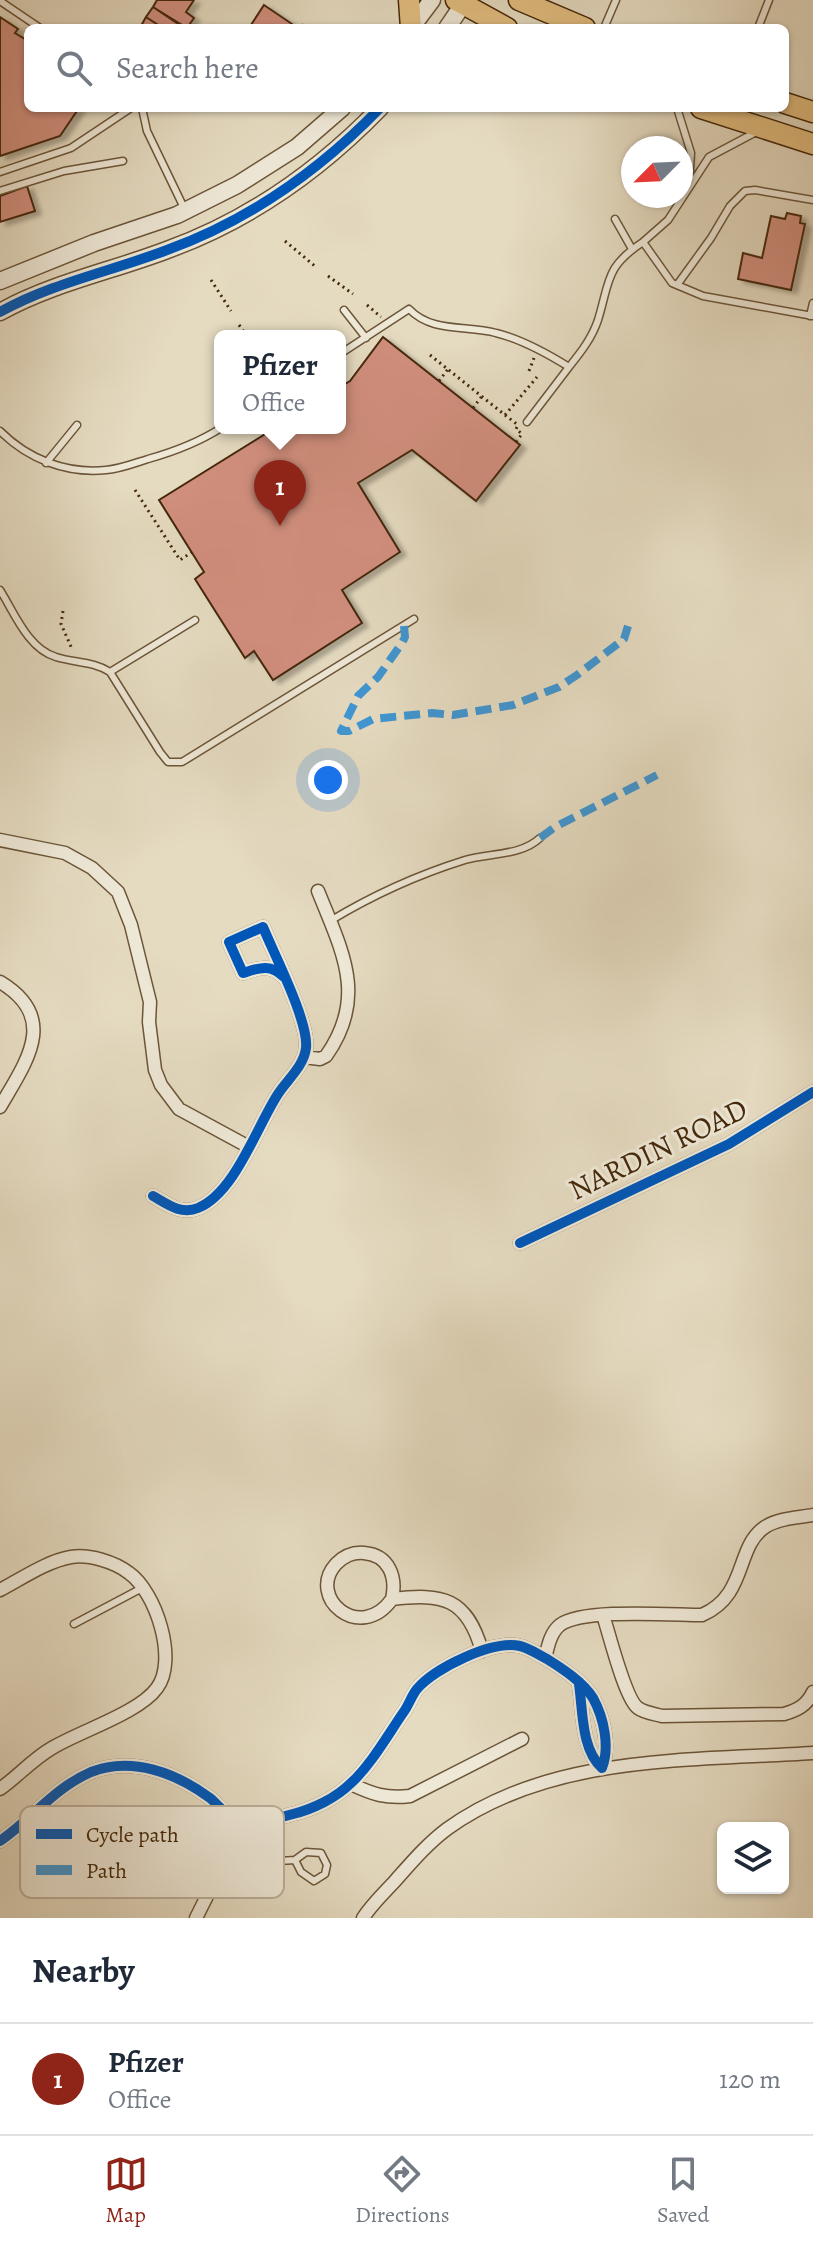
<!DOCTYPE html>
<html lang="en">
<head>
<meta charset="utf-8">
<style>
	body { margin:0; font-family:Alegreya,serif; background:#f2f2f3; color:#1f2937 }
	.controls { position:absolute; right:24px; bottom:24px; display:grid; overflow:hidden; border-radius:12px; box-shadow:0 2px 6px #0004 }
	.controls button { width:72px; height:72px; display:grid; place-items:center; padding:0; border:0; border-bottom:2px solid #e0e1e3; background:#fff; color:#1f2937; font:40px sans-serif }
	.compass { position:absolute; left:621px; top:136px; width:72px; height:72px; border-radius:50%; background:#fff; box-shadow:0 2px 6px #0004; rotate:246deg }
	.you { position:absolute; left:328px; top:780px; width:28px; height:28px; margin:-20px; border:6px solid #fff; border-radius:50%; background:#1a73e8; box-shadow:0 0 0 12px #1a73e833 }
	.badge { display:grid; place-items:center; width:52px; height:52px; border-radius:50%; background:#8f2418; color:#fff; font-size:26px; font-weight:700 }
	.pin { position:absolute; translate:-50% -66px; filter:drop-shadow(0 2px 4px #0008) }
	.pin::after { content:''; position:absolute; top:42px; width:28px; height:24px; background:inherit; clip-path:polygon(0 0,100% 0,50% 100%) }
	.popup { position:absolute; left:214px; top:330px; width:132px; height:104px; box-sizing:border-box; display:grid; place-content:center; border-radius:12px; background:#fff; filter:drop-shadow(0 2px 6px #0005); font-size:26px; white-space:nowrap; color:#747a83 }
	.popup b { font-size:30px; color:#1f2937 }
	.popup::after { content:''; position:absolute; left:50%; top:100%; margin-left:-16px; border:16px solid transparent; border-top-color:#fff }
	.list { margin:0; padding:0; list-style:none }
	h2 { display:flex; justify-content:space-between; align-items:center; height:104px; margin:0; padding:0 32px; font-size:34px }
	h2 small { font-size:26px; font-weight:400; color:#747a83 }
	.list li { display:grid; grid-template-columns:52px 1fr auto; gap:24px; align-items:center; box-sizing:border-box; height:112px; padding:0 32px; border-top:2px solid #e0e1e3 }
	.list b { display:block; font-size:30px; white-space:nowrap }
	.list p { margin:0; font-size:26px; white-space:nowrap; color:#747a83 }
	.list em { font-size:26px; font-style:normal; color:#747a83 }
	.icon { flex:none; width:44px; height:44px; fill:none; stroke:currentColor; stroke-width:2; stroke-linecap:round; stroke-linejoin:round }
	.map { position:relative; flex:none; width:813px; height:1918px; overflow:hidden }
	.search { position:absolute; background:#fff; box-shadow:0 2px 6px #0004; left:24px; right:24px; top:24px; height:88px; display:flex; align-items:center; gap:20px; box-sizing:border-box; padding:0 28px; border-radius:12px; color:#747a83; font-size:30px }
	.sheet { height:216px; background:#fff }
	nav { display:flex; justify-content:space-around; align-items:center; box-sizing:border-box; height:112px; border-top:2px solid #e0e1e3; background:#fff; font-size:22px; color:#747a83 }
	nav a { display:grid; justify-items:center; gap:4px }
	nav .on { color:#8f2418 }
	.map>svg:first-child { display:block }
	.building { fill:#d18f7e; stroke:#44280a; stroke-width:2; filter:url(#shadow) }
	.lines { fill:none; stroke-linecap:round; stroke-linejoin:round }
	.service-casing { stroke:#6c5538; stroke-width:9 }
	.minor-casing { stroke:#6c5538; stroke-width:15 }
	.tertiary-casing { stroke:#6c5538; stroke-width:19 }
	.primary-casing { stroke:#44280a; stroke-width:23 }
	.path { stroke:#44280a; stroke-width:3; stroke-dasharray:2 4; stroke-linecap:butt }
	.service { stroke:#eee8d7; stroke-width:6 }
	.minor { stroke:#eee8d7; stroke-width:12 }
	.tertiary { stroke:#eee8d7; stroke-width:16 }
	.primary { stroke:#e2be80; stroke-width:20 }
	.quiet { stroke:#4096d2; stroke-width:8; stroke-dasharray:16 8; stroke-linecap:butt }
	.cycleway-casing { stroke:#eee8d7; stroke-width:15 }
	.cycleway { stroke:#0057b8; stroke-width:10 }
	.labels { text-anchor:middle; stroke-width:6; stroke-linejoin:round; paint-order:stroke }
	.street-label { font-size:30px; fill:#44280a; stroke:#eee8d7 }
	.key { fill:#eee8d7; stroke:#bbae9a; stroke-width:2 }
	.key-label { font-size:22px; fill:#44280a }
</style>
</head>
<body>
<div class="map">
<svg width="813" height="1918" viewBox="0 0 813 1918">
	<defs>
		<filter id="shadow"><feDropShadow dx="6" dy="3.5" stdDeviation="2" flood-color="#0004"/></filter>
	</defs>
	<rect width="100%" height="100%" fill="#e5dbc1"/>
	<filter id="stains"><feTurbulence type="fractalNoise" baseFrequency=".0025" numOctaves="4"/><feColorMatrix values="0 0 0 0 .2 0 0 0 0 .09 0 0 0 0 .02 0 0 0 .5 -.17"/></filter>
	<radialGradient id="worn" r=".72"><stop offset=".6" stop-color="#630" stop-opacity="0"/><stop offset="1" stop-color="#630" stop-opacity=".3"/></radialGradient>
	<path class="building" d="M 157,0 L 194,0 L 186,12 L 194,18 L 187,28 L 153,7 Z
		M 264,5 L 292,24 L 293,28 L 302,25 L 302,28 L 249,28 Z
		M 153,7 L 184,28 L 163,28 L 146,17 Z
		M 0,17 L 18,29 L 15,33 L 28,41 L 28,108 L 79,108 L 60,136 L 0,156 Z
		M 146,17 L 163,28 L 141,26 Z
		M 27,186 L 35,211 L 0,222 L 0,196 Z
		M 787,213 L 801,216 L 800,223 L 805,224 L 791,290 L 738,279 L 743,253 L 762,258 L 771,216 L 785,219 Z
		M 383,337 L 520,445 L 476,501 L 412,450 L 358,483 L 400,552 L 342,590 L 362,623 L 273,680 L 254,651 L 245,658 L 195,579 L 204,572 L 159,500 L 275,428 L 340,428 L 340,387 L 350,381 Z"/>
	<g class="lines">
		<defs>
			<path id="service" d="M 0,1 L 40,28
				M 604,28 L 616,0
				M 758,28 L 769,0
				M 142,108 L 147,131 L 185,210
				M 677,108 L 691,153 L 689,183
				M 758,131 L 709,157 L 668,220 L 643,242 L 672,283 L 703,296 L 813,316
				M 0,172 L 71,148 L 131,108
				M 0,191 L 64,171 L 123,161
				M 615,219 L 632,249
				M 677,285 L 711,238 L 730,206 L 745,191 L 755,190 L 813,200
				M 344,310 L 366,338
				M 810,316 L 813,303
				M 340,354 L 409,309 C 432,333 466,325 496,333 C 521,339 548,354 569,367 C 581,352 592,338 598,320 C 610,281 605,267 643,242
				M 527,422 L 569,367
				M 0,431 C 28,459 66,474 106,470 C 120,469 135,463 148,459 C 173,452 199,442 221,428
				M 46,463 L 77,425
				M 0,590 C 14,612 28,649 56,657 C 75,663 93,661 110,672 L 195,620
				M 110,672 L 160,752 L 168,762 L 182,762 L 414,619
				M 330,921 C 373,895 417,875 465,860 C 489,853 521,856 540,838
				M 74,1624 L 144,1587
				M 257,1820 C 254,1857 256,1863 295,1860 L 301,1872 L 314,1881 L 325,1874 L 327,1865 L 321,1853 L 306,1852 L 295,1860"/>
			<path id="minor" d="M 0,840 L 65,853 L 92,868 L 118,892 L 131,925 L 150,1002 L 149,1022 L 155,1070 L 161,1085 L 179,1109 L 249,1147
				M 0,982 C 60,1018 26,1062 0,1107
				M 304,1057 L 320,1059 L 326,1056 C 368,997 342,951 318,891
				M 153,1196 C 167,1204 181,1215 198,1208 C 235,1193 257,1126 278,1094 C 287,1080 304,1066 306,1048 C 309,1022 274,954 263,927 L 229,942 L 243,973 C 259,968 270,963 284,977
				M 520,1243 L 729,1144 L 813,1092
				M 0,1590 C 21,1579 47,1561 71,1557 C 89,1554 115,1562 129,1573 C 156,1592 178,1660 157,1688 C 139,1713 80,1731 52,1748 C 33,1759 18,1776 0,1789
				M 392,1599 C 397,1577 389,1555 364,1553 C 352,1552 344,1556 336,1564 C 306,1597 360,1644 392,1599 C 443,1593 467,1598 482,1651
				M 603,1615 C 609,1633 625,1699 638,1708 C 645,1713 655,1714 662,1716 L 784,1714 C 798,1710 807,1705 813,1692
				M 545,1658 C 548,1647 550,1633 560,1625 C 583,1608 672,1615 702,1615 C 748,1595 735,1547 765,1527 C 779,1518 797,1518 813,1515
				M 351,1784 C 372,1794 386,1799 410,1796 L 522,1739
				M 0,1841 C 32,1819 54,1788 91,1772 C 132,1756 176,1773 210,1798 C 217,1804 225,1814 233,1817 C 250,1825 276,1819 293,1814 C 313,1809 336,1798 351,1783 C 371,1765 389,1733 405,1710 C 409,1704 412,1695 417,1689 C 435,1668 492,1640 520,1646 C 529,1648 539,1655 547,1659 C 563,1669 583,1682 593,1698 C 604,1718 610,1747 602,1768 C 581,1749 583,1711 579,1684
				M 196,1918 L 220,1870 L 233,1817
				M 363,1918 C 372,1904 384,1893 395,1881 C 411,1863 427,1844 447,1829 C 551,1754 691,1761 813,1753"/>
			<path id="tertiary" d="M 411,28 L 432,0
				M 447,28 L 466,0
				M 0,281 L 94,243 L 177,215 L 237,185 L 297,147 L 342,108
				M 0,312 C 52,283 112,271 167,250 C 250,220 319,171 380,108"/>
			<path id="primary" d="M 409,0 L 411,28
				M 456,0 L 507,28
				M 519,0 L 585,28
				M 785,103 L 813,112
				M 701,108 L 813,144"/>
		</defs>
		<use href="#service" class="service-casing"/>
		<use href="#minor" class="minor-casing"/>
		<use href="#tertiary" class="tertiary-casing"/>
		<use href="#primary" class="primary-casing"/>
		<path class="path" d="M 285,241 L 316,267
			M 328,276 L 353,294
			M 211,280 L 231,311
			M 367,305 L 381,317
			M 239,325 L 247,336
			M 430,355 L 505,415 L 537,377
			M 529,371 L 534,358
			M 439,381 L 448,369
			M 473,408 L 482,396
			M 505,415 L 518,425
			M 516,442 L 522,434 L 516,429 L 518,425
			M 135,490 L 180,560 L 192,552
			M 63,611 L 61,624 L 72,649"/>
		<use href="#service" class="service"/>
		<use href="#minor" class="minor"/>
		<use href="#tertiary" class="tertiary"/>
		<use href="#primary" class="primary"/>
		<path class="quiet" d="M 404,626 L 405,637 L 402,643 L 378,677 L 358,696 L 341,731 L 349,731 L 373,719 L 432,713 L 453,715 L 513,705 L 559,687 L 577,675 L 624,639 L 628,626
			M 540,838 L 555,827 L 657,775"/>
		<defs>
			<path id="cycleway" d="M 0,312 C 52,283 112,271 167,250 C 250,220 319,171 380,108
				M 153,1196 C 167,1204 181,1215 198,1208 C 235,1193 257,1126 278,1094 C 287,1080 304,1066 306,1048 C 309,1022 274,954 263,927 L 229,942 L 243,973 C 259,968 270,963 284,977
				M 520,1243 L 729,1144 L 813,1092
				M 0,1841 C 32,1819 54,1788 91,1772 C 132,1756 176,1773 210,1798 C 217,1804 225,1814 233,1817 C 250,1825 276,1819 293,1814 C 313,1809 336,1798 351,1783 C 371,1765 389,1733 405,1710 C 409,1704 412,1695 417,1689 C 435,1668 492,1640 520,1646 C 529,1648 539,1655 547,1659 C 563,1669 583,1682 593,1698 C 604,1718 610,1747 602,1768 C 581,1749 583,1711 579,1684"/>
		</defs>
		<use href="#cycleway" class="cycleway-casing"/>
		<use href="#cycleway" class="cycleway"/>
	</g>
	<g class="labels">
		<g class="street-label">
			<text transform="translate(658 1149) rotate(-26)" y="10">NARDIN ROAD</text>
		</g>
	</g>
	<rect x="20" y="1806" width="264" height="92" rx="12" class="key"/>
	<rect x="36" y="1829" width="36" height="10" fill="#0057b8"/>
	<rect x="36" y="1865" width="36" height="10" fill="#4096d2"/>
	<g class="key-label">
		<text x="86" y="1842">Cycle path</text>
		<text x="86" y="1878">Path</text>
	</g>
	<rect width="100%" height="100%" filter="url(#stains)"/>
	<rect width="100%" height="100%" fill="url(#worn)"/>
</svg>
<div class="controls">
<button><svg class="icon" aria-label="layers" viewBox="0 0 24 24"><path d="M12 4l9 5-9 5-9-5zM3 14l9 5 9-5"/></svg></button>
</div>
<svg class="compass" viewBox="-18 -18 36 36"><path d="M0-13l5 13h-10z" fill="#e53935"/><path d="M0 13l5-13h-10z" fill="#747a83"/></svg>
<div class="you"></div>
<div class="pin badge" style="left:280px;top:526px">1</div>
<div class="popup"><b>Pfizer</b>Office</div>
<div class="search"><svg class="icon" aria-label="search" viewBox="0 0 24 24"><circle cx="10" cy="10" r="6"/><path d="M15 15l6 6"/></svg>Search here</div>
</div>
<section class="sheet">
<h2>Nearby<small></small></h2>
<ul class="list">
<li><span class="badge">1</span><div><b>Pfizer</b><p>Office</p></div><em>120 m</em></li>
</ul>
</section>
<nav>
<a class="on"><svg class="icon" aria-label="map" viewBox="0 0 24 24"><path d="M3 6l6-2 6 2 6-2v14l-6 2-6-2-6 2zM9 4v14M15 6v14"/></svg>Map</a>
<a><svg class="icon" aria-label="directions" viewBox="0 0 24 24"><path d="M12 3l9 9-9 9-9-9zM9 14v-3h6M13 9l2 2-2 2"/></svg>Directions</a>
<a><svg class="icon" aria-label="saved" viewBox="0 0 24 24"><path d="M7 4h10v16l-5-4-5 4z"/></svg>Saved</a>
</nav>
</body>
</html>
